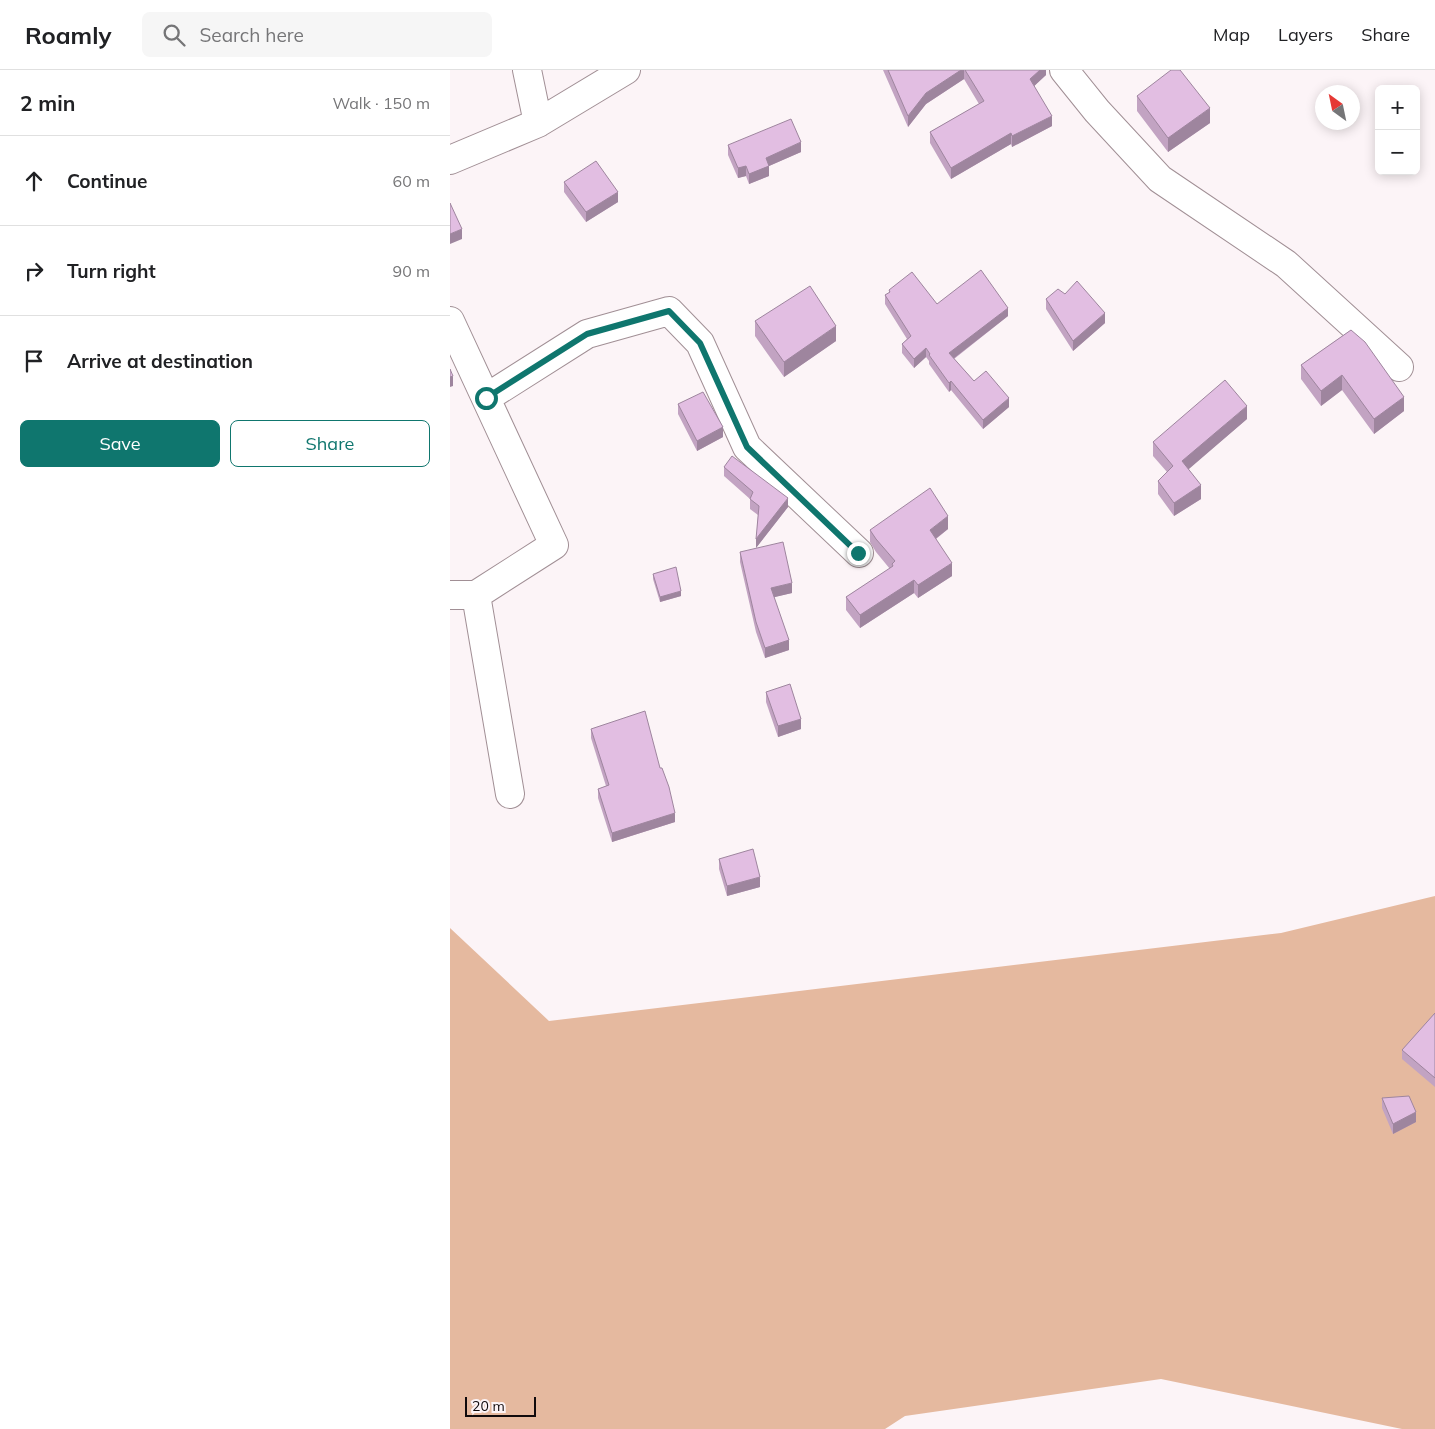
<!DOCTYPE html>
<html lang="en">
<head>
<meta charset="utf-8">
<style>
	body { margin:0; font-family:Mulish,sans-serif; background:#f6f6f6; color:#202124 }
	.controls { position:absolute; right:15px; top:15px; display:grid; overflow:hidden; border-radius:8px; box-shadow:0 2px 12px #0003 }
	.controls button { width:45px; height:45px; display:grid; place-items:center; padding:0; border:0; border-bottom:1px solid #e0e0e0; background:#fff; color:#202124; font:25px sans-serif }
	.compass { position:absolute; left:865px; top:15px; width:45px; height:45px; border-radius:50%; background:#fff; box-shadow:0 2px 12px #0003; rotate:327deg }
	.scale { position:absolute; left:15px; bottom:12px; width:71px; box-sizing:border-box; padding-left:5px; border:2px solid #100a0c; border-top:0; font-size:14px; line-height:18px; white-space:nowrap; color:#100a0c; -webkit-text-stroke:4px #fcf4f7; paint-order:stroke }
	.stop { position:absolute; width:15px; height:15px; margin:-11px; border:4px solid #0f766e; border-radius:50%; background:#fff }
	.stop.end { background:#0f766e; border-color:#fff; box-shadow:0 1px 5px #0008 }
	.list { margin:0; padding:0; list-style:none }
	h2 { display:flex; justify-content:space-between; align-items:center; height:65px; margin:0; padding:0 20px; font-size:21px }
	h2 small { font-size:16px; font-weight:400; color:#757577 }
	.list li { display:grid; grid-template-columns:32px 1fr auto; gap:15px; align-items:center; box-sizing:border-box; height:90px; padding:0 20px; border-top:1px solid #e0e0e0 }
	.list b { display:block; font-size:19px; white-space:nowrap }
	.list em { font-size:16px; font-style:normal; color:#757577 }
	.actions { display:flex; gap:10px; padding:15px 20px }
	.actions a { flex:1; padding:11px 0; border:1px solid #0f766e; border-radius:8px; text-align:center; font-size:18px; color:#0f766e }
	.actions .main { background:#0f766e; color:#fff }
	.icon { flex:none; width:28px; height:28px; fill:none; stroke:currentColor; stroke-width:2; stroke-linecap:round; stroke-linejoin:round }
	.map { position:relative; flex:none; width:985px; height:1359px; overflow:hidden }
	header { display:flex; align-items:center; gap:30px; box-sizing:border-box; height:70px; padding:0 25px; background:#fff; border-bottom:1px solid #e0e0e0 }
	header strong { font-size:24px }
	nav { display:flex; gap:28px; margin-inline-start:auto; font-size:18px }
	.search { width:350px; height:45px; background:#f6f6f6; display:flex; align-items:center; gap:12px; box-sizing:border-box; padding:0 18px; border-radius:8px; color:#757577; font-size:19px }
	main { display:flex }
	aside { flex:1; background:#fff }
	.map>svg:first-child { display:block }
	.green { fill:#e5b99f }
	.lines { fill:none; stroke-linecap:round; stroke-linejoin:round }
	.minor-casing { stroke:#a18f95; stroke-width:30 }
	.minor { stroke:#fff; stroke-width:28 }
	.wall { fill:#c2a3c2 }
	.shaded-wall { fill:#9e859e }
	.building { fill:#e2bee2; stroke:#9e859e }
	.route { stroke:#0f766e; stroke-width:6 }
</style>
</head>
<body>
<header>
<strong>Roamly</strong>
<div class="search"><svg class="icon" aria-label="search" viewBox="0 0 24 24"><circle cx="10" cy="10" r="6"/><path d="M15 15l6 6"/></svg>Search here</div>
<nav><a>Map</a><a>Layers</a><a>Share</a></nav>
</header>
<main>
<aside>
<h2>2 min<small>Walk · 150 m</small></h2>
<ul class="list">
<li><svg class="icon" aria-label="ahead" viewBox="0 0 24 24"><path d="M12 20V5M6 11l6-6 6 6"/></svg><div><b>Continue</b></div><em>60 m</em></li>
<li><svg class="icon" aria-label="right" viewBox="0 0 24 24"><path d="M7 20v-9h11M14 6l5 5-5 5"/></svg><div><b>Turn right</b></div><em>90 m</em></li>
<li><svg class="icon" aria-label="arrive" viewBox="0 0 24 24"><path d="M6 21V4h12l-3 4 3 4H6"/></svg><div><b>Arrive at destination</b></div></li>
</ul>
<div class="actions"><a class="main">Save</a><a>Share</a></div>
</aside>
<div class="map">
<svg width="985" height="1359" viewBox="0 0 985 1359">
	<rect width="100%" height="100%" fill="#fcf4f7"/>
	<path class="green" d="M 985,826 L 985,1359 L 952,1359 L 711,1309 L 455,1346 L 435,1359 L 0,1359 L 0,858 L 99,951 L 831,863 Z"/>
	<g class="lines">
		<defs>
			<path id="minor" d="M 77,0 L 88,53
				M 614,0 L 647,41 L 710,109 L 836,194 L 949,297
				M 0,90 L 88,53 L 176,0
				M 0,251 L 104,475 L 26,525 L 0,525
				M 36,328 L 137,264 L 219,241 L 250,273 L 297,377 L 409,483
				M 26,525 L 60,724"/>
		</defs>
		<use href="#minor" class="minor-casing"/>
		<use href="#minor" class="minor"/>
	</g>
	<path class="wall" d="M 433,0 L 596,0 L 596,5 L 584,16 L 602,56 L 562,77 L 561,74 L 501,109 L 480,73 L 480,62 L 529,34 L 514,9 L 476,34 L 458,57 Z
		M 687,26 L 760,53 L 718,82 L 687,41 Z
		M 278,75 L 351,82 L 319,96 L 319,106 L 299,114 L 296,106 L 288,108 L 278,85 Z
		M 114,112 L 168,132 L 136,152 L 114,122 Z
		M 439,220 L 487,234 L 558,246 L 504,289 L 524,311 L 559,337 L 533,359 L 501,320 L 499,322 L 479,294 L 479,291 L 476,287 L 464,298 L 452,283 L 452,274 L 457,269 L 435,234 L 435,225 L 439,223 Z
		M 615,224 L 655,253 L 623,281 L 596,239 L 596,229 Z
		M 305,251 L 386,271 L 334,307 L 305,266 Z
		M 901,260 L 954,341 L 924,364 L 892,320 L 871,336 L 851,309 L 851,295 Z
		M 228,334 L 273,367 L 247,381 L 228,344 Z
		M 797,349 L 738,399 L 751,429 L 724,446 L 708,424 L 708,411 L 717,402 L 703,386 L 703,372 Z
		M 274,397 L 338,437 L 306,478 L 308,445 L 300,439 L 300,429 L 274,406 Z
		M 498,459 L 486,469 L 502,506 L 468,528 L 464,523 L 410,558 L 396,540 L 396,527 L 440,499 L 426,482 L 420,472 L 420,460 Z
		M 290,482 L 342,523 L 324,527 L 339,580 L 315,588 L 306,562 L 290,492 Z
		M 203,504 L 231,526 L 210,532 L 203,509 Z
		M 316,622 L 351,659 L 328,667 L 316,632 Z
		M 141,659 L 225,752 L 162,772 L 148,728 L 148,719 L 156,716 L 141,668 Z
		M 269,789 L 310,817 L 277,826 L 269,799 Z
		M 985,943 L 985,1017 L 952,989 L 952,980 Z
		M 932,1028 L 966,1052 L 943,1064 L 932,1038 Z"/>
	<path class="shaded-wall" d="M 511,0 L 514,0 L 514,9 L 476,34 L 458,57 L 458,46 L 476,23 Z
		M 590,0 L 596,0 L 596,5 L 580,20 L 580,9 Z
		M 760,38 L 760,53 L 718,82 L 718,68 Z
		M 602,46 L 602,56 L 562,77 L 562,66 Z
		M 561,63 L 561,74 L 501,109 L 501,98 Z
		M 351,72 L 351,82 L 319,96 L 319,106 L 299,114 L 299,104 L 316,88 Z
		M 296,96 L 296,106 L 288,108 L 288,98 Z
		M 168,122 L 168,132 L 136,152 L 136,142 Z
		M 12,159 L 12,169 L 0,174 L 0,164 Z
		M 558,238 L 558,246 L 499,292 L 499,283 Z
		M 655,243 L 655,253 L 623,281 L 623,271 Z
		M 386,256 L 386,271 L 334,307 L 334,292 Z
		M 476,278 L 476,287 L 464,298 L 464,289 Z
		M 892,305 L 892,320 L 871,336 L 871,321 Z
		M 3,306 L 3,316 L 0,317 L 0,307 Z
		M 501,311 L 501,320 L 499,322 L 499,313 Z
		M 954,327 L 954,341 L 924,364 L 924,349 Z
		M 559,328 L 559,337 L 533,359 L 533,350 Z
		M 797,336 L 797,349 L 732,405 L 732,391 Z
		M 273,357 L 273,367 L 247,381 L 247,371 Z
		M 751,415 L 751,429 L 724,446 L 724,433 Z
		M 338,428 L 338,437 L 306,478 L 306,469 Z
		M 498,446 L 498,459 L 480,473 L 480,460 Z
		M 502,493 L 502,506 L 468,528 L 468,515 Z
		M 464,510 L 464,523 L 410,558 L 410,545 Z
		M 342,513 L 342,523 L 321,528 L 321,518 Z
		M 231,521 L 231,526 L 210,532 L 210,527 Z
		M 339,570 L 339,580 L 315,588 L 315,578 Z
		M 351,649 L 351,659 L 328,667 L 328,656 Z
		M 225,743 L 225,752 L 162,772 L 162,763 Z
		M 310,807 L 310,817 L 277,826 L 277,816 Z
		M 966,1042 L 966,1052 L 943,1064 L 943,1054 Z"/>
	<path class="building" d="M 438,0 L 511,0 L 476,23 L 458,46 Z
		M 515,0 L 590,0 L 580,9 L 602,46 L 562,66 L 561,63 L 501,98 L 480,62 L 534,31 Z
		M 721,0 L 730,0 L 760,38 L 718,68 L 687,26 Z
		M 341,49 L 351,72 L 316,88 L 319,96 L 299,104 L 296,96 L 288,98 L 278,75 Z
		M 146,91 L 168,122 L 136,142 L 114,112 Z
		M 0,133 L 12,159 L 0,164 Z
		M 531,200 L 558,238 L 499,283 L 524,311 L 536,301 L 559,328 L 533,350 L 501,311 L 499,313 L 479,285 L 480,284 L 476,278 L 464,289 L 452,274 L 461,266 L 435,225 L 440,222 L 439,220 L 462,202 L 487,234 Z
		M 627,211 L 655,243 L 623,271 L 596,229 L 608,219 L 615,224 Z
		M 360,216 L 386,256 L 334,292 L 305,251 Z
		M 901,260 L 915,272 L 954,327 L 924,349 L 892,305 L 871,321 L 851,295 Z
		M 0,299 L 3,306 L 0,307 Z
		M 775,310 L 797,336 L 732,391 L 751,415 L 724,433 L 708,411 L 723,396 L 703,372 Z
		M 253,322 L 273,357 L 247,371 L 228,334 Z
		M 282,386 L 338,428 L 306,469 L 309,436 L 300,429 L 303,422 L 274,397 Z
		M 480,418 L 498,446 L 480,460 L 502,493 L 468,515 L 464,510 L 410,545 L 396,527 L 443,496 L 442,494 L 445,491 L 426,469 L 420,460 Z
		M 333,472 L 342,513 L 321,518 L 339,570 L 315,578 L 306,552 L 290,482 Z
		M 226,497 L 231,521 L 210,527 L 203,504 Z
		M 340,614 L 351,649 L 328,656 L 316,622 Z
		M 195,641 L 210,698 L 212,698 L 219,717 L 225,743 L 162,763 L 148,719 L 159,715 L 141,659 Z
		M 303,779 L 310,807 L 277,816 L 269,789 Z
		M 985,943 L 985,1008 L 952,980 Z
		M 959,1026 L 966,1042 L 943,1054 L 932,1028 Z"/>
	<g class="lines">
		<path class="route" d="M 36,328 L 137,264 L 219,241 L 250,273 L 297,377 L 408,483"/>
	</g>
</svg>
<div class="controls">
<button>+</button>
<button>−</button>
</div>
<svg class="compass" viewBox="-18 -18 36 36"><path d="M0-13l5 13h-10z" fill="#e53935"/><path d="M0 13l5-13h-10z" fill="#757577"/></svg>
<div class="scale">20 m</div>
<div class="stop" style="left:36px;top:328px"></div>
<div class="stop end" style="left:408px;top:483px"></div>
</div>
</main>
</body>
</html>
